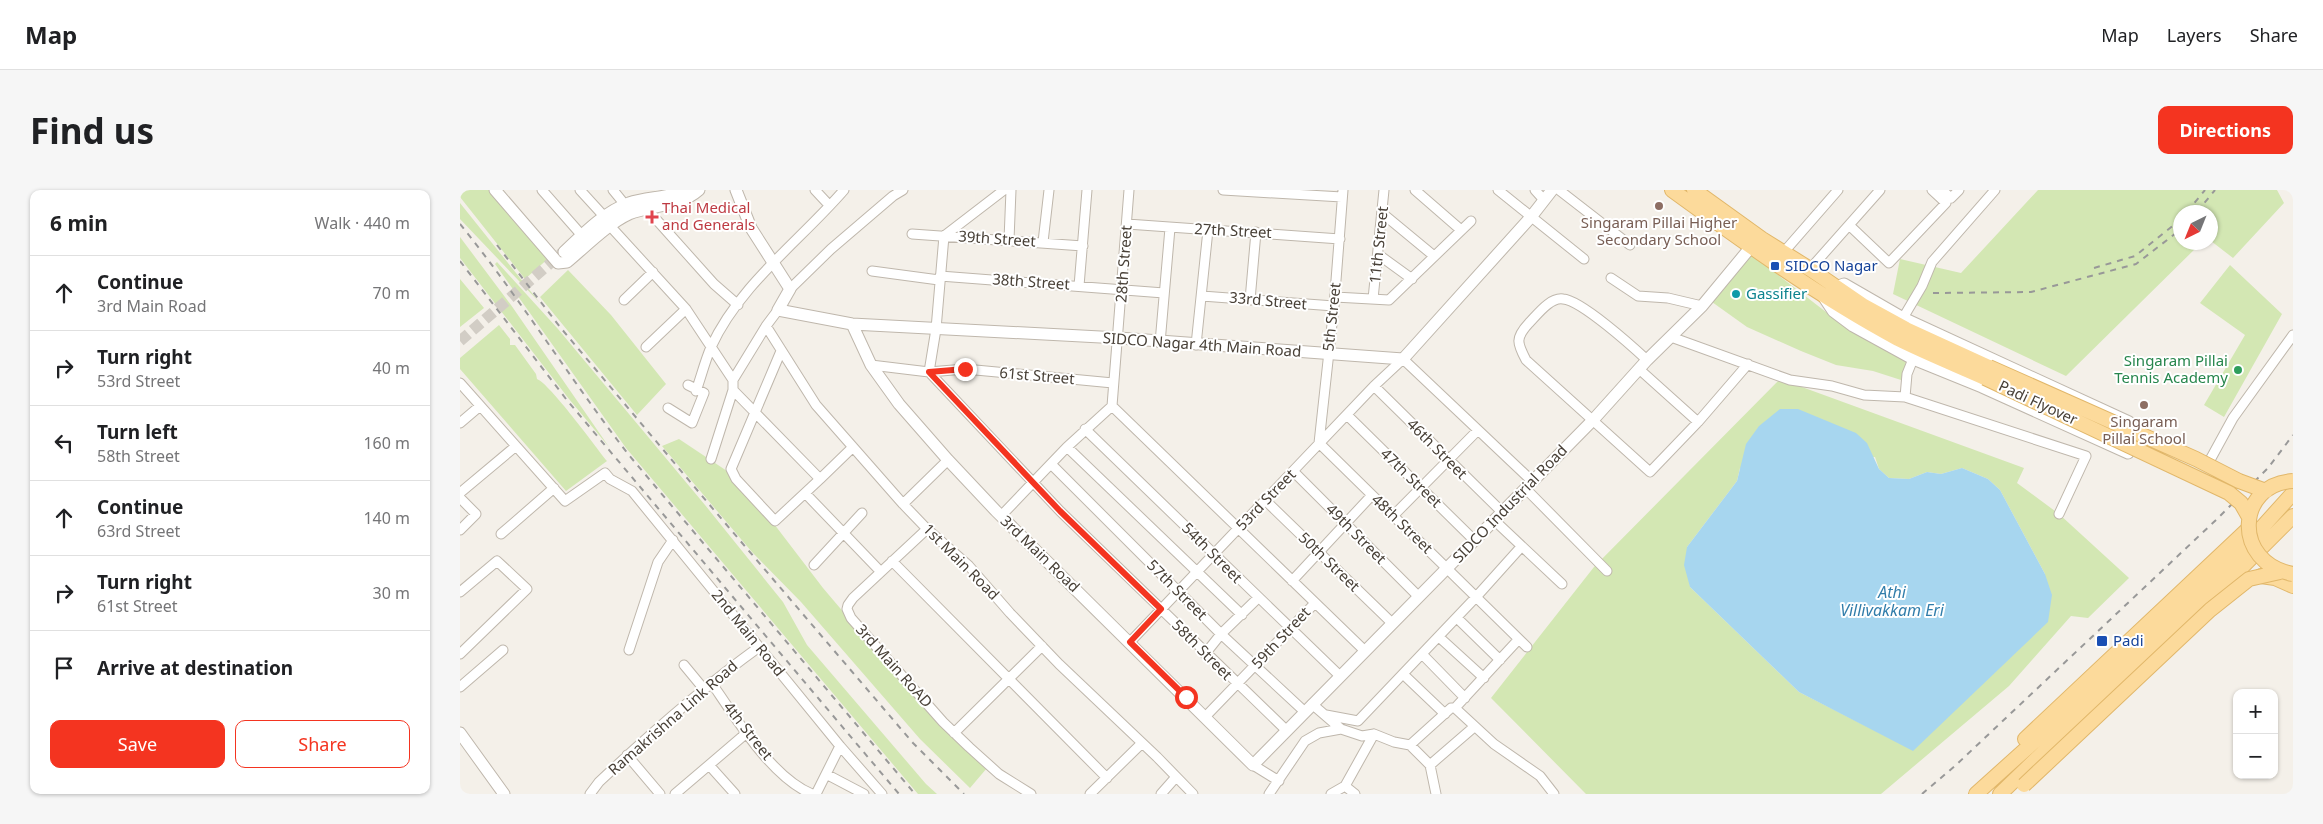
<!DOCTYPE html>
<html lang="en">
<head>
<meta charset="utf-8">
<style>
	body { margin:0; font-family:"Noto Sans",sans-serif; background:#f6f6f6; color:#202124 }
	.controls { position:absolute; right:15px; bottom:15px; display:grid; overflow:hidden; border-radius:10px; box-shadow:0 1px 4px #0004 }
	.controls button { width:45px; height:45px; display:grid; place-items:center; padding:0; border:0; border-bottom:1px solid #e0e0e0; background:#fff; color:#202124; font:25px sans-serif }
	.compass { position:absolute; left:1713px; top:15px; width:45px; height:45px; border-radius:50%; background:#fff; box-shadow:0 1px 4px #0004; rotate:223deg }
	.stop { position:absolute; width:15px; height:15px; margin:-11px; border:4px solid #f43420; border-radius:50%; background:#fff }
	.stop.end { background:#f43420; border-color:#fff; box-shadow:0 1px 5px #0008 }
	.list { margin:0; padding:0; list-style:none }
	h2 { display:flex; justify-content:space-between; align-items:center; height:65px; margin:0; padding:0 20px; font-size:21px }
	h2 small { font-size:16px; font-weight:400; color:#757577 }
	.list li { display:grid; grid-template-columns:32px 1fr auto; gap:15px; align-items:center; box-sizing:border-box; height:75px; padding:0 20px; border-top:1px solid #e0e0e0 }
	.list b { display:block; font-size:19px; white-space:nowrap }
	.list p { margin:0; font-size:16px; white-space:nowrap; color:#757577 }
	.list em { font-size:16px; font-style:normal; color:#757577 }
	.actions { display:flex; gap:10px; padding:15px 20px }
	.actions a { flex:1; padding:11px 0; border:1px solid #f43420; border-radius:10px; text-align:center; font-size:18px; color:#f43420 }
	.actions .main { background:#f43420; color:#fff }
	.icon { flex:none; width:28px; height:28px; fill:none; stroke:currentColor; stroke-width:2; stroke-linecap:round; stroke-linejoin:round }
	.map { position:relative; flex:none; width:1833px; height:604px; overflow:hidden; border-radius:10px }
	header { display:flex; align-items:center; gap:30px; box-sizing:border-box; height:70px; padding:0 25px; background:#fff; border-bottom:1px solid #e0e0e0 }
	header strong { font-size:24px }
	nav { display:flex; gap:28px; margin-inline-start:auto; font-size:18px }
	.intro { display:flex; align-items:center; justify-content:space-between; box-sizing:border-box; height:120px; padding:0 30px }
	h1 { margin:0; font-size:35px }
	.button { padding:12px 22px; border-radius:10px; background:#f43420; color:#fff; font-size:18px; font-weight:700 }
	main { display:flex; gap:30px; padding:0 30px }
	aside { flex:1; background:#fff; border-radius:10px; box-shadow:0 1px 4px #0004 }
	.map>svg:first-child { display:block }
	.green { fill:#d3e7b3; fill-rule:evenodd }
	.water { fill:#a7d6ef }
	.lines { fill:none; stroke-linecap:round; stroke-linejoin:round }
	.tertiary-tunnel { stroke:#d2cdc5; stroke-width:11; stroke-dasharray:11 5.5; stroke-linecap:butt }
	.minor-casing { stroke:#bfb7ac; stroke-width:11 }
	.tertiary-casing { stroke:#bfb7ac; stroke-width:13 }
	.primary-casing { stroke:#e1b76a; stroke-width:16 }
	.minor { stroke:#fff; stroke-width:9 }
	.tertiary { stroke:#fff; stroke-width:11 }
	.primary { stroke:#fcda9b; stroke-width:14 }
	.rail { stroke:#989898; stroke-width:2; stroke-dasharray:6 6; stroke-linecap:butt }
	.primary-bridge-casing { stroke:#e1b76a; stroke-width:16; stroke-linecap:butt }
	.primary-bridge { stroke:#fcda9b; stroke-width:14 }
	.route { stroke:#f43420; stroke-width:6 }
	.education-dot { fill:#8d6e63; stroke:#fff; stroke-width:2 }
	.health-dot { fill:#e0444e; stroke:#fff; stroke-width:2 }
	.transit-dot { fill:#1a4fb4; stroke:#fff; stroke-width:2 }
	.culture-dot { fill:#0f9aa8; stroke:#fff; stroke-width:2 }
	.leisure-dot { fill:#2e9e5b; stroke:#fff; stroke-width:2 }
	.labels { text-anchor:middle; stroke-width:4; stroke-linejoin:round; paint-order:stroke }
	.health-label { font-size:15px; fill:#be3a42; stroke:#fff; text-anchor:start }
	.education-label { font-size:15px; fill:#785e54; stroke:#fff }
	.street-label { font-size:15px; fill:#484037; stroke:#fff }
	.transit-label { font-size:15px; fill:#164399; stroke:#fff; text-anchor:start }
	.culture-label { font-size:15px; fill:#0d838f; stroke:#fff; text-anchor:start }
	.leisure-label { font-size:15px; fill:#27864d; stroke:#fff; text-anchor:end }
	.water-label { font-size:16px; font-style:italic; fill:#317daa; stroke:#fff }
</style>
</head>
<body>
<header>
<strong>Map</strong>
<nav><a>Map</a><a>Layers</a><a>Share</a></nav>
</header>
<div class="intro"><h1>Find us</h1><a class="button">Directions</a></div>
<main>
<aside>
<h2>6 min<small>Walk · 440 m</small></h2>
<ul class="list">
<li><svg class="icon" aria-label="ahead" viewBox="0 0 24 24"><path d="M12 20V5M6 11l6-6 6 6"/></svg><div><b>Continue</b><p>3rd Main Road</p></div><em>70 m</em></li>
<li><svg class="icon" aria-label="right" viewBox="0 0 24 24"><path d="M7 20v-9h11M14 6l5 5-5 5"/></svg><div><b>Turn right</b><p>53rd Street</p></div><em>40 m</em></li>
<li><svg class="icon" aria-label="left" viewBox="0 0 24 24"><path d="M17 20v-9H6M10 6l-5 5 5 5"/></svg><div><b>Turn left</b><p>58th Street</p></div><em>160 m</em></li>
<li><svg class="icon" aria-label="ahead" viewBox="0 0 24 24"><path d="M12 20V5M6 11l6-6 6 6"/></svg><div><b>Continue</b><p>63rd Street</p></div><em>140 m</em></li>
<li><svg class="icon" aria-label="right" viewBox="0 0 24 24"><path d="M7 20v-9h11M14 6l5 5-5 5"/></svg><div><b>Turn right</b><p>61st Street</p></div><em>30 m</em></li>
<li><svg class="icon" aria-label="arrive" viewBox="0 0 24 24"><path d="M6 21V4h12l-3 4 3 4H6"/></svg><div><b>Arrive at destination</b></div></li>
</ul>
<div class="actions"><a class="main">Save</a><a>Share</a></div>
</aside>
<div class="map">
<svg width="1833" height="604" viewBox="0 0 1833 604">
	<rect width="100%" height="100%" fill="#f4f0e9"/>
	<path class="green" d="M 0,0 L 30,0 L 90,67 L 65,89 L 0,7 Z
		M 1578,0 L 1817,0 L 1824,13 L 1773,68 L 1751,51 L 1750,22 L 1720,22 L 1720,52 L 1741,53 L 1606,186 L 1433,104 L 1440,69 L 1501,83 Z
		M 0,13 L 80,113 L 0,29 Z
		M 0,47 L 51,115 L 149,257 L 109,209 L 0,68 Z
		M 1292,65 L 1366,122 L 1446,172 L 1441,190 L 1413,181 L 1376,175 L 1341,161 L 1287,137 L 1252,112 Z
		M 37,72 L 98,139 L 245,315 L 323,412 L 347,455 L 466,594 L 477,604 L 458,604 L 166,258 L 35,74 Z
		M 1770,75 L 1822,124 L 1764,227 L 1744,215 L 1785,145 L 1740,113 Z
		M 108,80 L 151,125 L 206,194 L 177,225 L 80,107 Z
		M 0,89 L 24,118 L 0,137 Z
		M 39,135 L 50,149 L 50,155 L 55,155 L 76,184 L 77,189 C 90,194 135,256 147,271 L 106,301 L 0,179 L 0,168 Z
		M 1320,189 L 1564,278 L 1557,293 L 1599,324 L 1669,388 L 1628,428 L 1611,426 L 1549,496 L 1421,604 L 1126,604 L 1031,508 L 1134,377 ZM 1415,267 L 1419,279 L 1429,288 L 1449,289 L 1467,282 L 1481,284 L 1502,278 L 1528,289 L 1540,300 L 1585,384 L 1453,560 L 1339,502 L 1230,397 L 1227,357 L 1277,291 L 1280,278 Z
		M 219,249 L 270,283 L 311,330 L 363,398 L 402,444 L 527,578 L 510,598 L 460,549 L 341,412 L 292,362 L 202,256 Z"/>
	<path class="water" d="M 1320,219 L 1338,219 L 1396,243 L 1407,253 L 1419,279 L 1429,288 L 1449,289 L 1467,282 L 1481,284 L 1502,278 L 1528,289 L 1540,300 L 1585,384 L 1592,405 L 1588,432 L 1453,561 L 1339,502 L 1230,397 L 1224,375 L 1227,357 L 1277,291 L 1286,254 L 1299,236 Z"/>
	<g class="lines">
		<path class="tertiary-tunnel" d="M 0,151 L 102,63"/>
		<defs>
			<path id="minor" d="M 82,0 L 118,41
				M 120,0 L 141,23
				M 153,0 L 162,11
				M 355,0 L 369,15
				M 544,0 L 484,46 L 476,139 L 469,182 L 600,321 L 826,540
				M 669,0 L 652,216 L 905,461
				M 763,0 L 882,7
				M 883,0 L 874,116 L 859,253 L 1067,457
				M 955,0 L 1001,40
				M 1038,0 L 1124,69
				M 1075,0 L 1084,10
				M 1099,0 L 1170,55
				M 1482,0 L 1491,8 L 1499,0
				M 186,18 L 254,94 L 278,115
				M 922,23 L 974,66
				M 667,34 L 880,49
				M 1389,35 L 1429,73 L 1486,13 L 1472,0
				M 151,37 L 226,119 L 273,190
				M 452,44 L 623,56
				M 549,50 L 551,0
				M 583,52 L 589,0
				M 1323,63 L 1378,0
				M 919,65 L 952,89
				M 1350,79 L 1420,0
				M 412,81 L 479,90
				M 480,86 L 704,103
				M 1151,88 L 1178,106 L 1208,108 L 1242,116
				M 619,96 L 627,0
				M 330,99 L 371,59 L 433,6 L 443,0
				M 742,106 L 874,116
				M 875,107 L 929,110 L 1011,31
				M 913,109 L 924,0
				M 164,110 L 193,82
				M 790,110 L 796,42
				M 318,120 L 306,136 L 356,215 L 443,314 L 467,339 L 509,376 L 550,423 L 599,474 L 697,567 L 733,604
				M 1443,128 L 1462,96 L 1472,72 L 1535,0
				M 1211,147 L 1330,190 L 1372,196 L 1404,205 L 1445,207 L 1447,184 L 1453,169
				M 700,153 L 710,38
				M 736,155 L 748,40
				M 186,157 L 226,119
				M 321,161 L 271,279 L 276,289 L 315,331 L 360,289
				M 1187,170 C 1173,157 1121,110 1103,109 C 1090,107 1077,125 1069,133 C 1055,148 1057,153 1066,170 L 1190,282 L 1238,232 L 1288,174
				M 411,175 L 469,182 L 505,179 L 653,193
				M 1179,179 L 1238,232
				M 0,193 L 105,311 L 145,283 L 150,289 L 172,301 L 380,556 L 422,604
				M 914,196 L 1042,322
				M 273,200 L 360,289 L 393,257
				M 236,201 C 241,187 245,171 251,157 C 280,94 340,51 384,0
				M 1445,207 L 1626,266 L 1599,324
				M 208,218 L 232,233 L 244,203 L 228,195
				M 887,225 L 1015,351
				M 0,233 L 20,216
				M 625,239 L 880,486
				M 607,257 L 782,425
				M 251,269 L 273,200 L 273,190 L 306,136
				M 1750,270 L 1773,228 L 1833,145
				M 592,275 L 761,444 L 845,522
				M 833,281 L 959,407
				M 1065,298 L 1147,381
				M 1,302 L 56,256
				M 345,303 L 420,381
				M 0,308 L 16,324 L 0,340
				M 806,311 L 932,433
				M 443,314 L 488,270
				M 541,326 L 607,257 L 652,216
				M 933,326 L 1018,240
				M 1034,330 L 1102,394
				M 467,339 L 393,408 L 388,415 L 387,419 L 391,428 L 483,532 L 509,557 L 539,584 L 571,604
				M 41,344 L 94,298
				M 432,371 L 647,588
				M 354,375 L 402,323
				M 832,391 L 912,305
				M 0,402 L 37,371 L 67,399 L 0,464
				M 997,428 L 1040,470
				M 979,447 L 1024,488
				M 670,452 L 914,196 L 943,169 L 1072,291
				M 169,460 L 198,372 L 213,350
				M 745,464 L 761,444 L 798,408
				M 962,464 L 1005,508
				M 224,475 L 243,498
				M 943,484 L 985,524
				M 251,492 C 275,527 312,588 352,604
				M 0,497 L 43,460
				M 852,514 L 881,539
				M 995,518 L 1058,450
				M 866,525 L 898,531 L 1017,406 L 1061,357
				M 746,526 L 855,413
				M 494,543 L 582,456
				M 950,555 L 991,518 L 995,518 L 1034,554 L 1080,586 L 1094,604
				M 167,565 L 200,604
				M 249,575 L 275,604
				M 793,575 L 819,591
				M 970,575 L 1014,537
				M 366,584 L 404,604
				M 885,596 L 914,544
				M 130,604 L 139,592 C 190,544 242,498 299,457
				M 215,604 L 283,546 L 285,541
				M 356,604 L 380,556
				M 630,604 L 682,553
				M 701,604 L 716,587
				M 809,604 L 845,551 L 859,543 L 881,539 L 902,546 L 914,544 L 934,552 L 950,555 L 970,575 L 976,604
				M 871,604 L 885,596 L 895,604"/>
			<path id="tertiary" d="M 35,0 L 98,73 L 107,72 C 125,57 149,33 169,24 C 191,15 220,17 239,0
				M 276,0 L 291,38 L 330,99 L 318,120 L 392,134 L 659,148 L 943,169 L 1071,27 L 1092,0
				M 104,62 C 123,44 144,22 169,13 C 187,7 208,8 226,0
				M 1376,97 L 1384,94 L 1443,128 L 1669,232
				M 1363,106 L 1373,121 L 1393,136 L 1453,169 L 1522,197 L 1668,263
				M 392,134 L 411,175 L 439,214 L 488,270 L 536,321 L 793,575 L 1133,230 L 1187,170 L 1242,116 L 1290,58 L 1298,52
				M 0,543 L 44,604"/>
			<path id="primary" d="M 1212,0 C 1285,53 1358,106 1438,149 C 1466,163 1496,175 1525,188
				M 1234,0 L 1302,49 L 1350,79 L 1404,116 L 1446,139 L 1529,177
				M 1801,386 L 1815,388 L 1833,396
				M 1565,549 L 1788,339
				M 1516,604 L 1760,384 L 1833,303
				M 1540,604 L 1676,473 L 1777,382 L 1833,326"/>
		</defs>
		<use href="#minor" class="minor-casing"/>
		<use href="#tertiary" class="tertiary-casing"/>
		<use href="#primary" class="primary-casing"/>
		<use href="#minor" class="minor"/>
		<use href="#tertiary" class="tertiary"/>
		<use href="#primary" class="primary"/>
		<path class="rail" d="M 1727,22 L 1745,0
			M 1737,22 L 1755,0
			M 0,34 C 60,108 110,189 168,264 L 455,604
			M 37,55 L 100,137 L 248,313 L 453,553 L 504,604
			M 0,71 L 106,209 L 439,604
			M 1634,78 L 1675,66 L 1720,30
			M 1473,103 L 1571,102 L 1676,74 L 1720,40
			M 1462,604 L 1496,575 L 1757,329 L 1808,278 L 1833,245"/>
		<defs>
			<path id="primary-bridge" d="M 1529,177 L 1736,269 L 1779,291 L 1806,301
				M 1525,188 L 1769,303 L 1781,313 L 1789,327
				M 1833,291 C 1776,294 1772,373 1833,384
				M 1564,595 L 1750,420 L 1789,389 L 1820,382"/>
		</defs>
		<use href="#primary-bridge" class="primary-bridge-casing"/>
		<use href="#primary-bridge" class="primary-bridge"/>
	</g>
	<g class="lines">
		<path class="route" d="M 505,179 L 469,182 L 600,321 L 701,419 L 670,452 L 726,507"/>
	</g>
	<g class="education-dot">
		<circle cx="1199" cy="16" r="5"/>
		<circle cx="1684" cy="215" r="5"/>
	</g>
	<path class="health-dot" d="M189.5 19.5h5v5h5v5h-5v5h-5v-5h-5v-5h5z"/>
	<g class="transit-dot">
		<rect x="1310" y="71" width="10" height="10" rx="2.5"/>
		<rect x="1636" y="445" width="12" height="12" rx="2.5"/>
	</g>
	<circle class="culture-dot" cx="1276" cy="104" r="5"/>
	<circle class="leisure-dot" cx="1778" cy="180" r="5"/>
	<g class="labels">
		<g class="health-label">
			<text x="202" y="23">Thai Medical<tspan x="202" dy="17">and Generals</tspan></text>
		</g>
		<g class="education-label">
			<text x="1199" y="38">Singaram Pillai Higher<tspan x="1199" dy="17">Secondary School</tspan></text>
			<text x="1684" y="237">Singaram<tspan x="1684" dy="17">Pillai School</tspan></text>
		</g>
		<g class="street-label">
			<text transform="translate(773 41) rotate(3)" y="5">27th Street</text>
			<text transform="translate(537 49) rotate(4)" y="5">39th Street</text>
			<text transform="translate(919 55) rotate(-84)" y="5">11th Street</text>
			<text transform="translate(664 74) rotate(-86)" y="5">28th Street</text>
			<text transform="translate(571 92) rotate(4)" y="5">38th Street</text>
			<text transform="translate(808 111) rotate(5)" y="5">33rd Street</text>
			<text transform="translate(872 127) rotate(-84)" y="5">5th Street</text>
			<text transform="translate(742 155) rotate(4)" y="5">SIDCO Nagar 4th Main Road</text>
			<text transform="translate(577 186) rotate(5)" y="5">61st Street</text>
			<text transform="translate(1578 213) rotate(25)" y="5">Padi Flyover</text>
			<text transform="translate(977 259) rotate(45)" y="5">46th Street</text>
			<text transform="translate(951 288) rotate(44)" y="5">47th Street</text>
			<text transform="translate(806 310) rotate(-46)" y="5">53rd Street</text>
			<text transform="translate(1050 314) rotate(-46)" y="5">SIDCO Industrial Road</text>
			<text transform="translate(942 334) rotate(44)" y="5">48th Street</text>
			<text transform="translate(896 344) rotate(45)" y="5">49th Street</text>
			<text transform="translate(752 363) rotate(45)" y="5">54th Street</text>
			<text transform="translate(580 364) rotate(44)" y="5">3rd Main Road</text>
			<text transform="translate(501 372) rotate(45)" y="5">1st Main Road</text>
			<text transform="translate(869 372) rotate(44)" y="5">50th Street</text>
			<text transform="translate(717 400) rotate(45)" y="5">57th Street</text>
			<text transform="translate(288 443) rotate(51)" y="5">2nd Main Road</text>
			<text transform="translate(821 448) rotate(-47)" y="5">59th Street</text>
			<text transform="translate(742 460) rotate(45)" y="5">58th Street</text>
			<text transform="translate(434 476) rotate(48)" y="5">3rd Main RoAD</text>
			<text transform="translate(213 528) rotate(-41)" y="5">Ramakrishna Link Road</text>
			<text transform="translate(288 541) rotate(52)" y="5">4th Street</text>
		</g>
		<g class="transit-label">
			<text x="1325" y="81">SIDCO Nagar</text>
			<text x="1653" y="456">Padi</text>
		</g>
		<g class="culture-label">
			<text x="1286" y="109">Gassifier</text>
		</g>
		<g class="leisure-label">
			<text x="1768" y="176">Singaram Pillai<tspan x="1768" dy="17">Tennis Academy</tspan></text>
		</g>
		<g class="water-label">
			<text x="1432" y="408">Athi<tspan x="1432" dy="18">Villivakkam Eri</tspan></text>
		</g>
	</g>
</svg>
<div class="controls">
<button>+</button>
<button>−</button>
</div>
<svg class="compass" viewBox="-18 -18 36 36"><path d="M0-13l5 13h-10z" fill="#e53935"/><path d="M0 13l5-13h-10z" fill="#757577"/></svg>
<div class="stop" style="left:726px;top:507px"></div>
<div class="stop end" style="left:505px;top:179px"></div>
</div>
</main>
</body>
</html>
